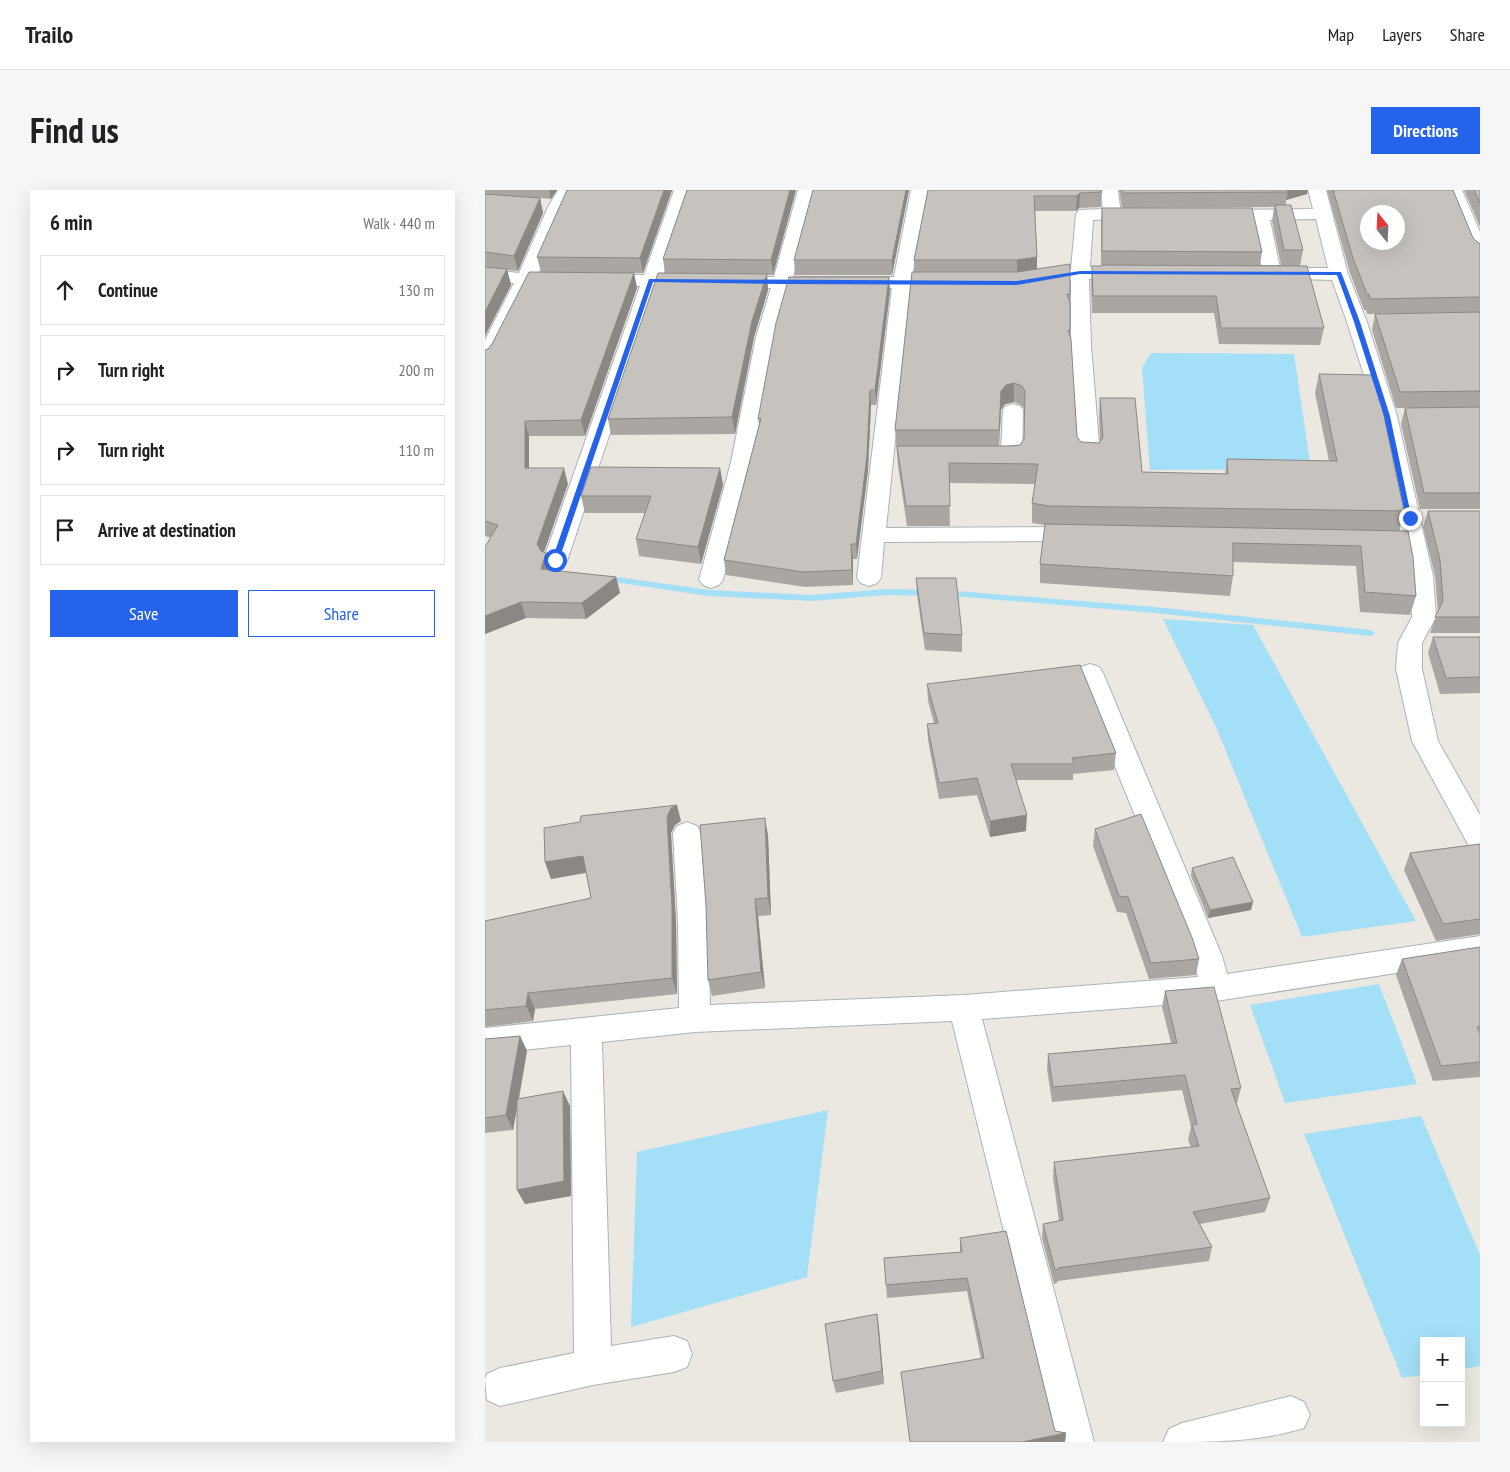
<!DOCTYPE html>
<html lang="en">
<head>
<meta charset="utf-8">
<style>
	body { margin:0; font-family:"PT Sans Narrow",sans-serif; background:#f6f6f6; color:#202124 }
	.controls { position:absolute; right:15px; bottom:15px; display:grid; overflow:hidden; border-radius:0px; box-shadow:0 5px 20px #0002 }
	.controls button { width:45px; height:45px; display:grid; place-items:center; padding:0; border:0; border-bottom:1px solid #e0e0e0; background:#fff; color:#202124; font:25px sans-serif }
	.compass { position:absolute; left:875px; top:15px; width:45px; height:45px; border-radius:50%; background:#fff; box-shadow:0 5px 20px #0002; rotate:342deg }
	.stop { position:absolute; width:15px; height:15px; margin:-11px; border:4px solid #2563eb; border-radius:50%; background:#fff }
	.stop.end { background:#2563eb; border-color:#fff; box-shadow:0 1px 5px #0008 }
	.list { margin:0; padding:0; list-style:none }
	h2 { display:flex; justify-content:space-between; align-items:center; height:65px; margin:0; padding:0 20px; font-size:21px }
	h2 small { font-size:16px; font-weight:400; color:#757577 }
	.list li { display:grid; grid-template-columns:32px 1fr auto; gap:15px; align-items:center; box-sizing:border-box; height:70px; margin:0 10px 10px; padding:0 10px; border:1px solid #e0e0e0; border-radius:0px }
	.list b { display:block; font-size:19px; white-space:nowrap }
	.list em { font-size:16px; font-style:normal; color:#757577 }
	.actions { display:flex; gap:10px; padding:15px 20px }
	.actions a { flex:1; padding:11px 0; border:1px solid #2563eb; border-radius:0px; text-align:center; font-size:18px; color:#2563eb }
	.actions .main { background:#2563eb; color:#fff }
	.icon { flex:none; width:28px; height:28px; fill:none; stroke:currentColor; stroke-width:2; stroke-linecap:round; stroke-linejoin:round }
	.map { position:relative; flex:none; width:995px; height:1252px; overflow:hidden; border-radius:0px }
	header { display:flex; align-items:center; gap:30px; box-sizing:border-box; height:70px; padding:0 25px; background:#fff; border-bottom:1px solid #e0e0e0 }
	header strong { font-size:24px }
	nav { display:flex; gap:28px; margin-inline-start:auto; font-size:18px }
	.intro { display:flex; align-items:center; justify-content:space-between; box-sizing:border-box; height:120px; padding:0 30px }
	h1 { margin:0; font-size:35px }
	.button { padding:12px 22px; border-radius:0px; background:#2563eb; color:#fff; font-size:18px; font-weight:700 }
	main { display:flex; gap:30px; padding:0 30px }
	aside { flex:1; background:#fff; border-radius:0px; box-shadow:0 5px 20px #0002 }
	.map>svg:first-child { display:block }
	.water { fill:#a4dff8 }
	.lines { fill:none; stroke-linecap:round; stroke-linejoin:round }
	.stream { fill:#a4dff8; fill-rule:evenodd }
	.street-casing { stroke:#aeb2b5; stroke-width:2 }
	.street { fill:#fff; fill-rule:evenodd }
	.wall { fill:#aaa7a3; fill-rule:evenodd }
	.shaded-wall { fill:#8b8884 }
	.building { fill:#c6c2bd; stroke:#8b8884; fill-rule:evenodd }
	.route { fill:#2563eb }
</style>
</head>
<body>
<header>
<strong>Trailo</strong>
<nav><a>Map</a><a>Layers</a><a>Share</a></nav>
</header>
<div class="intro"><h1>Find us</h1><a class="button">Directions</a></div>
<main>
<aside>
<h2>6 min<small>Walk · 440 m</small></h2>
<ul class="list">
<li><svg class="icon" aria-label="ahead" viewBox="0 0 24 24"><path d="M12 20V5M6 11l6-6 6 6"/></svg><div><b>Continue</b></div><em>130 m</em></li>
<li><svg class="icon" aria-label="right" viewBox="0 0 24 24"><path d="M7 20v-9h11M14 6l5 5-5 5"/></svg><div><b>Turn right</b></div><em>200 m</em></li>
<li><svg class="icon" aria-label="right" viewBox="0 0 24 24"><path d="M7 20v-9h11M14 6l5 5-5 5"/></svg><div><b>Turn right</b></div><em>110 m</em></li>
<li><svg class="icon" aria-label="arrive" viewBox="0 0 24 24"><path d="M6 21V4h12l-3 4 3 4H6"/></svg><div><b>Arrive at destination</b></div></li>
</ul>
<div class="actions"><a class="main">Save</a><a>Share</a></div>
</aside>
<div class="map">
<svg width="995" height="1252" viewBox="0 0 995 1252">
	<rect width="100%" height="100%" fill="#ebe7e1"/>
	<path class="water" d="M 666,163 L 809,164 L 826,279 L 665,280 L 657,178 Z
		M 678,429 L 768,435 L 931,731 L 817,747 L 731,537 Z
		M 894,794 L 932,894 L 800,913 L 765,815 Z
		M 343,920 L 322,1087 L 146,1137 L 152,962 Z
		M 936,926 L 995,1065 L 995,1176 L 976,1179 L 976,1151 L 939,1151 L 939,1185 L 917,1188 L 819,944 Z"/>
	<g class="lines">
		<path class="stream" d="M 118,385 L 224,400 L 327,405 L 401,399 L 445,400 L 449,403 L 445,406 L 401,405 L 327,411 L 224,406 L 115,390 L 114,388 L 115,386 Z
			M 459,400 L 670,417 L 886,440 L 890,443 L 886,446 L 670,423 L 456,405 L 455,403 L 456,401 Z"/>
		<defs>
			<path id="street" d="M 73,0 L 91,0 L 81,17 L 53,84 L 159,85 L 189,0 L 207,0 L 178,86 L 289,87 L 313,0 L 331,0 L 308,87 L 409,87 L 426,0 L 444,0 L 427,87 L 470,88 L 472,92 L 470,96 L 426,98 L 401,338 L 595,337 L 603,339 L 606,344 L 603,349 L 595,351 L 399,352 L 396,388 L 392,393 L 384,396 L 376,393 L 372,388 L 407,98 L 304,99 L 291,147 L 268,272 L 238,390 L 234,395 L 226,398 L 218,395 L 214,390 L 246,272 L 271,147 L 286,98 L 174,97 L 82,371 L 78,376 L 70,378 L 62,376 L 58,371 L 155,96 L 47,95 L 10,169 L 7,173 L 0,175 L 0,150 L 29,93 L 0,91 L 0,79 L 34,83 L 63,17 Z
				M 615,0 L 633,0 L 636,25 L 633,29 L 608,30 L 605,77 L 652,79 L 654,83 L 652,87 L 645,89 L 604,89 L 606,155 L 615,266 L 612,271 L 604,272 L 596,271 L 593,266 L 586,155 L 586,90 L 548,96 L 541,94 L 539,90 L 541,86 L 586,79 L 591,24 L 594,20 L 618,19 Z
				M 823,0 L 841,0 L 863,84 L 882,132 L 912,226 L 948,386 L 951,427 L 937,453 L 937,479 L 953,551 L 995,625 L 995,661 L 985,658 L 927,551 L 911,479 L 913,453 L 927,427 L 924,386 L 892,226 L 862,132 L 847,90 L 780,88 L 778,84 L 767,30 L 725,29 L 722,25 L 725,21 L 731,20 L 828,19 ZM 831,29 L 843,78 L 795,78 L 785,30 Z
				M 959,0 L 977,0 L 995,42 L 995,67 L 989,66 L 986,62 Z
				M 528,214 L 535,216 L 538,220 L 537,268 L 534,273 L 526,274 L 492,273 L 489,268 L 492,263 L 516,262 L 518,220 L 521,216 Z
				M 605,474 L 614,477 L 618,483 L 737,766 L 742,784 L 995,746 L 995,770 L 731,811 L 497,829 L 609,1252 L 571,1252 L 467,831 L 210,842 L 117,852 L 126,1156 L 189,1146 L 202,1151 L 207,1164 L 202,1177 L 189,1182 L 108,1195 L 15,1216 L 2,1210 L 0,1189 L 2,1184 L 15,1178 L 89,1163 L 86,855 L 0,864 L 0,838 L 194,818 L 193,732 L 188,643 L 192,636 L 202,632 L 212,636 L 216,643 L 223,732 L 225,815 L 479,805 L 713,787 L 707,766 L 592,483 L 596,477 Z
				M 806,1206 L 819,1212 L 825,1225 L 819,1238 C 773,1252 727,1252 678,1252 L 684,1239 L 697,1233 Z"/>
		</defs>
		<use href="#street" class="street-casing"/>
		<use href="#street" class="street"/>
	</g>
	<path class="wall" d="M 0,0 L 72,0 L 66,9 L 55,8 L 58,23 L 33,81 L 22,80 L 26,95 L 0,146 Z
		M 187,0 L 158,83 L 149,83 L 152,98 L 100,246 L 44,246 L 44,278 L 83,294 L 59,362 L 65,380 L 131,387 L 135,403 L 101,429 L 41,428 L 0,444 L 0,357 L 6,348 L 0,346 L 0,160 L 3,159 L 7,154 L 56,82 L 52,67 Z
		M 202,0 L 311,0 L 288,85 L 282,85 L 283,100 L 269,147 L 250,244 L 126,245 L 123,229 L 180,84 L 178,69 Z
		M 424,0 L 407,85 L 310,85 L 309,70 Z
		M 443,0 L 617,2 L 616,17 L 594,18 L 591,21 L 550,21 L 552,67 L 552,79 L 585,104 L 585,146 L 592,247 L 596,252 L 614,253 L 615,251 L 614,227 L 615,208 L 657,282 L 740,284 L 742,269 L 844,271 L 830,203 L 834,184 L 919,321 L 914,340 L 931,406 L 925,425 L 875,422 L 871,376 L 748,372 L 748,386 L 745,406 L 555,393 L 555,374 L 560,335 L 547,333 L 547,313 L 550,294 L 464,293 L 465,336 L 422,336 L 413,276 L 410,240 L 429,82 L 429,70 ZM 529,212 L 536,215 L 540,220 L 539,249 L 535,255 L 514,256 L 516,220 L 520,214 Z
		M 634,0 L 823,0 L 822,4 L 801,10 L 801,15 L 818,60 L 815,76 L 839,138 L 835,155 L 734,154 L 729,123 L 607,123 L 606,92 L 607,76 L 617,76 L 617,75 L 616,75 L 616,32 L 617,18 L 777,62 L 775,75 L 796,75 L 787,31 L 789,17 L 637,18 Z
		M 842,0 L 968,0 L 988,48 L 993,53 L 995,53 L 995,122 L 882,124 L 881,120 L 879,120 L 865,83 Z
		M 979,0 L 995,0 L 995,37 Z
		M 405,101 L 391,215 L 386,215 L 383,280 L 372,369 L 368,369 L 368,395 L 320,397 L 241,385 L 239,370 L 274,235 L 273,229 Z
		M 995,122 L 995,319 L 935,319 L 916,234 L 920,218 L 911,218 L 887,140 L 890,124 Z
		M 235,278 L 238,295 L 216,374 L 154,366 L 151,349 L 160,323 L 100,323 L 96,306 Z
		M 943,321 L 995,321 L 995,443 L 945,443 L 953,422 L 950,386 L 938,337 Z
		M 431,388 L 477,445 L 477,462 L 440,460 L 432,405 Z
		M 948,447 L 995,447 L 995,503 L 955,504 L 943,463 Z
		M 442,494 L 631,563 L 629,580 L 588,584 L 588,590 L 531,590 L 541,641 L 505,647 L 492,605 L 454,609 L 443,550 L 442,534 L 449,533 L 443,511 Z
		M 196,631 L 190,635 L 186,643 L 191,732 L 192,804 L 50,819 L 48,831 L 0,837 L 0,731 L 106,708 L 101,683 L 66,689 L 60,672 Z
		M 610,639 L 714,769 L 711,785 L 664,789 L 641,723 L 632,722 L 608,656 Z
		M 283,645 L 286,725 L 273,726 L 280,798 L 227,806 L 223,790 Z
		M 995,654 L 995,744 L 951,751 L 919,680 L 925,663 Z
		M 707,678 L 766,720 L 723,728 L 706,686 Z
		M 995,757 L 995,887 L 948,891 L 911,785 L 917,769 Z
		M 680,801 L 756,898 L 752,913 L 751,913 L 785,1008 L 780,1022 L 715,1034 L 727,1057 L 724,1071 L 573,1091 L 572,1093 L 569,1094 L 557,1048 L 558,1034 L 574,1031 L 568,987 L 569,972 L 706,957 L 703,950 L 706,937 L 697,900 L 567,912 L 562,879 L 563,864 L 686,853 L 677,817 Z
		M 35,846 L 42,861 L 34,909 L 85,916 L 86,1006 L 40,1014 L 32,1000 L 32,917 L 28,940 L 0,943 L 0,849 Z
		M 475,1048 L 570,1241 L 581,1243 L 580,1252 L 425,1252 L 496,1169 L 482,1101 L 402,1108 L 401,1095 L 475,1062 Z
		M 392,1124 L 399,1194 L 351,1203 L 348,1191 Z"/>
	<path class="shaded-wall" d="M 64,0 L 72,0 L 66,9 Z
		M 179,0 L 187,0 L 158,83 L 155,68 Z
		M 305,0 L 311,0 L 288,85 L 286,70 Z
		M 421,0 L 424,0 L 407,85 L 407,70 Z
		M 801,0 L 823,0 L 822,4 L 801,10 L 803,2 Z
		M 595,3 L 594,18 L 591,21 L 592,6 Z
		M 55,8 L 58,23 L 33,81 L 29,66 Z
		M 552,67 L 552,82 L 532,85 L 532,70 Z
		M 22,79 L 26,95 L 0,146 L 0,122 Z
		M 149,83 L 152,98 L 100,246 L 96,230 Z
		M 282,84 L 283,100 L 269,147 L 250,244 L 247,227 L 267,131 Z
		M 404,87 L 405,101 L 391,215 L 390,200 Z
		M 529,193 L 529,212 L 520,214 L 516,220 L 514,259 L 516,201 L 521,195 Z
		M 385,200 L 386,215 L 383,280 L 372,369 L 371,354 Z
		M 40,231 L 44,246 L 44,294 L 40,278 Z
		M 79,278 L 83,294 L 56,370 L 52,354 Z
		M 235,278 L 238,295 L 216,374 L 213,357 Z
		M 366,354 L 368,369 L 368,395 L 367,380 Z
		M 61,363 L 66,379 L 61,395 L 56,379 Z
		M 131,387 L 135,403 L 101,429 L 97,413 Z
		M 36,412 L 41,428 L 0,444 L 0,426 Z
		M 192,615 L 196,631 L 190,635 L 186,643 L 191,732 L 192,804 L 187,788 L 182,627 L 186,618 Z
		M 542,625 L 541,641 L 505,647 L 505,631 Z
		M 280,628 L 283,645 L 286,725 L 283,708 Z
		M 98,666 L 103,682 L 66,689 L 60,672 Z
		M 270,709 L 273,726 L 280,798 L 276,782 Z
		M 768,712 L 766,720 L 723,728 L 725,720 Z
		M 43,803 L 50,819 L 48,831 L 41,816 Z
		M 35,846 L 42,861 L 28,940 L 21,925 Z
		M 78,901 L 85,916 L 86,1006 L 40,1014 L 32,1000 Z
		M 392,1124 L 394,1138 L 399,1194 L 397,1181 Z
		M 581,1243 L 580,1252 L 537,1252 Z"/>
	<path class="building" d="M 82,0 L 179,0 L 155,68 L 52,67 Z
		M 202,0 L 305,0 L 286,70 L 178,69 Z
		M 328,0 L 421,0 L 407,70 L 309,70 Z
		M 443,0 L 616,0 L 617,2 L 595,3 L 592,6 L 549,6 L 552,67 L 532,70 L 429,70 Z
		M 637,0 L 802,0 L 803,2 L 638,3 Z
		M 848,0 L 968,0 L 988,48 L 993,53 L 995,53 L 995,107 L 885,109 L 884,104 L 882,104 L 868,68 ZM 882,22 L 912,22 L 912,52 L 882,52 Z
		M 989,0 L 995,0 L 995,13 Z
		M 0,4 L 55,8 L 29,66 L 0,62 Z
		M 790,15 L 806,15 L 818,60 L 799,60 Z
		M 617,18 L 767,18 L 777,62 L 617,61 Z
		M 585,74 L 585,104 L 582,104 L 585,113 L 585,140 L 583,140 L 586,149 L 592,247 L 596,252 L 614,253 L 618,247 L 615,208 L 650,208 L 657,282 L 743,284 L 742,269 L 852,271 L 834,184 L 888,185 L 895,207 L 919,321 L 563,316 L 547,313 L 553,274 L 464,273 L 465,316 L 421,316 L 412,256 L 527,256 L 535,255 L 539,249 L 540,201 L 537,196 L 529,193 L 521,195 L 516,201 L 514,240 L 410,240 L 427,82 L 532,82 Z
		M 617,75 L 822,76 L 839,138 L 736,138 L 731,106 L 608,106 L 607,76 L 617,76 Z
		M 0,77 L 22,79 L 0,122 Z
		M 44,82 L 149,83 L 96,230 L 40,231 L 40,278 L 79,278 L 52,354 L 56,361 L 61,363 L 56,379 L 131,387 L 97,413 L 36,412 L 0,426 L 0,357 L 13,335 L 0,331 L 0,160 L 3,159 L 7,154 Z
		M 173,83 L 282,84 L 267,131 L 247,227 L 123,229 Z
		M 304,87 L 404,87 L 390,200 L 385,200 L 382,266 L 371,354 L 366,354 L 367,380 L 318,382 L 239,370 L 276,228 L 273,229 L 291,133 Z
		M 995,122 L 995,201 L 915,202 L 890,124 Z
		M 995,217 L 995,303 L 939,303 L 920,218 Z
		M 106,277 L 235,278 L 213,357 L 151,349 L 166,306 L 96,306 Z
		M 943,321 L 995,321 L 995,427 L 950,427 L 958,411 L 955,370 Z
		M 560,334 L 923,341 L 928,367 L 931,406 L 880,402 L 876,356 L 748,353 L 748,386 L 555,374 Z
		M 431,388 L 471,388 L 477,445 L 439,443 Z
		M 948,447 L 995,447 L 995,487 L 961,488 Z
		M 595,475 L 631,563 L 587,568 L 589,574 L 526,574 L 542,625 L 505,631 L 492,588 L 454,593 L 442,534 L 453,533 L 442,494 Z
		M 192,615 L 186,618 L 182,627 L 187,716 L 187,788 L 43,803 L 41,816 L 0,820 L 0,731 L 106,708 L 98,666 L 60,672 L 59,638 L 95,632 L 96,626 Z
		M 656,624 L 708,750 L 714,769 L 666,773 L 643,707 L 634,706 L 610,639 Z
		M 280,628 L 283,708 L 270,709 L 276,782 L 223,790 L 221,715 L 215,635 Z
		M 995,654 L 995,729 L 958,734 L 925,663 Z
		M 748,667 L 768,712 L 725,720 L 707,678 Z
		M 995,757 L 995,837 L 992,837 L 995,844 L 995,872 L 956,876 L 917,769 Z
		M 729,797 L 756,898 L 746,899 L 785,1008 L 708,1022 L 727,1057 L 573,1078 L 574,1079 L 570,1080 L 558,1034 L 578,1030 L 569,972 L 714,956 L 707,935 L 712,934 L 700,885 L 568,897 L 563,864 L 692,853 L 680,801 Z
		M 35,846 L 21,925 L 0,928 L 0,849 Z
		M 78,901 L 79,991 L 32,1000 L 32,909 Z
		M 521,1041 L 570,1241 L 581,1243 L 537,1252 L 425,1252 L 416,1182 L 499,1168 L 482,1088 L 401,1095 L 399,1068 L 477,1062 L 475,1048 Z
		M 392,1124 L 397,1181 L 348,1191 L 340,1134 Z"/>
	<path class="route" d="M 595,81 L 856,82 L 875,132 L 905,226 L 927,330 L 921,328 L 899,226 L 869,132 L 852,85 L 595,84 L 532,95 L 297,94 L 168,92 L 74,370 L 70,373 L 67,370 L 164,89 L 532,91 Z"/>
</svg>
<div class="controls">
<button>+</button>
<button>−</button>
</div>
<svg class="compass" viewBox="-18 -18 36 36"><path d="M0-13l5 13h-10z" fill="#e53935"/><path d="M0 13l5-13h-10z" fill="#757577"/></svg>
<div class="stop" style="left:70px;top:370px"></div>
<div class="stop end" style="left:925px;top:328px"></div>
</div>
</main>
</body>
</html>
